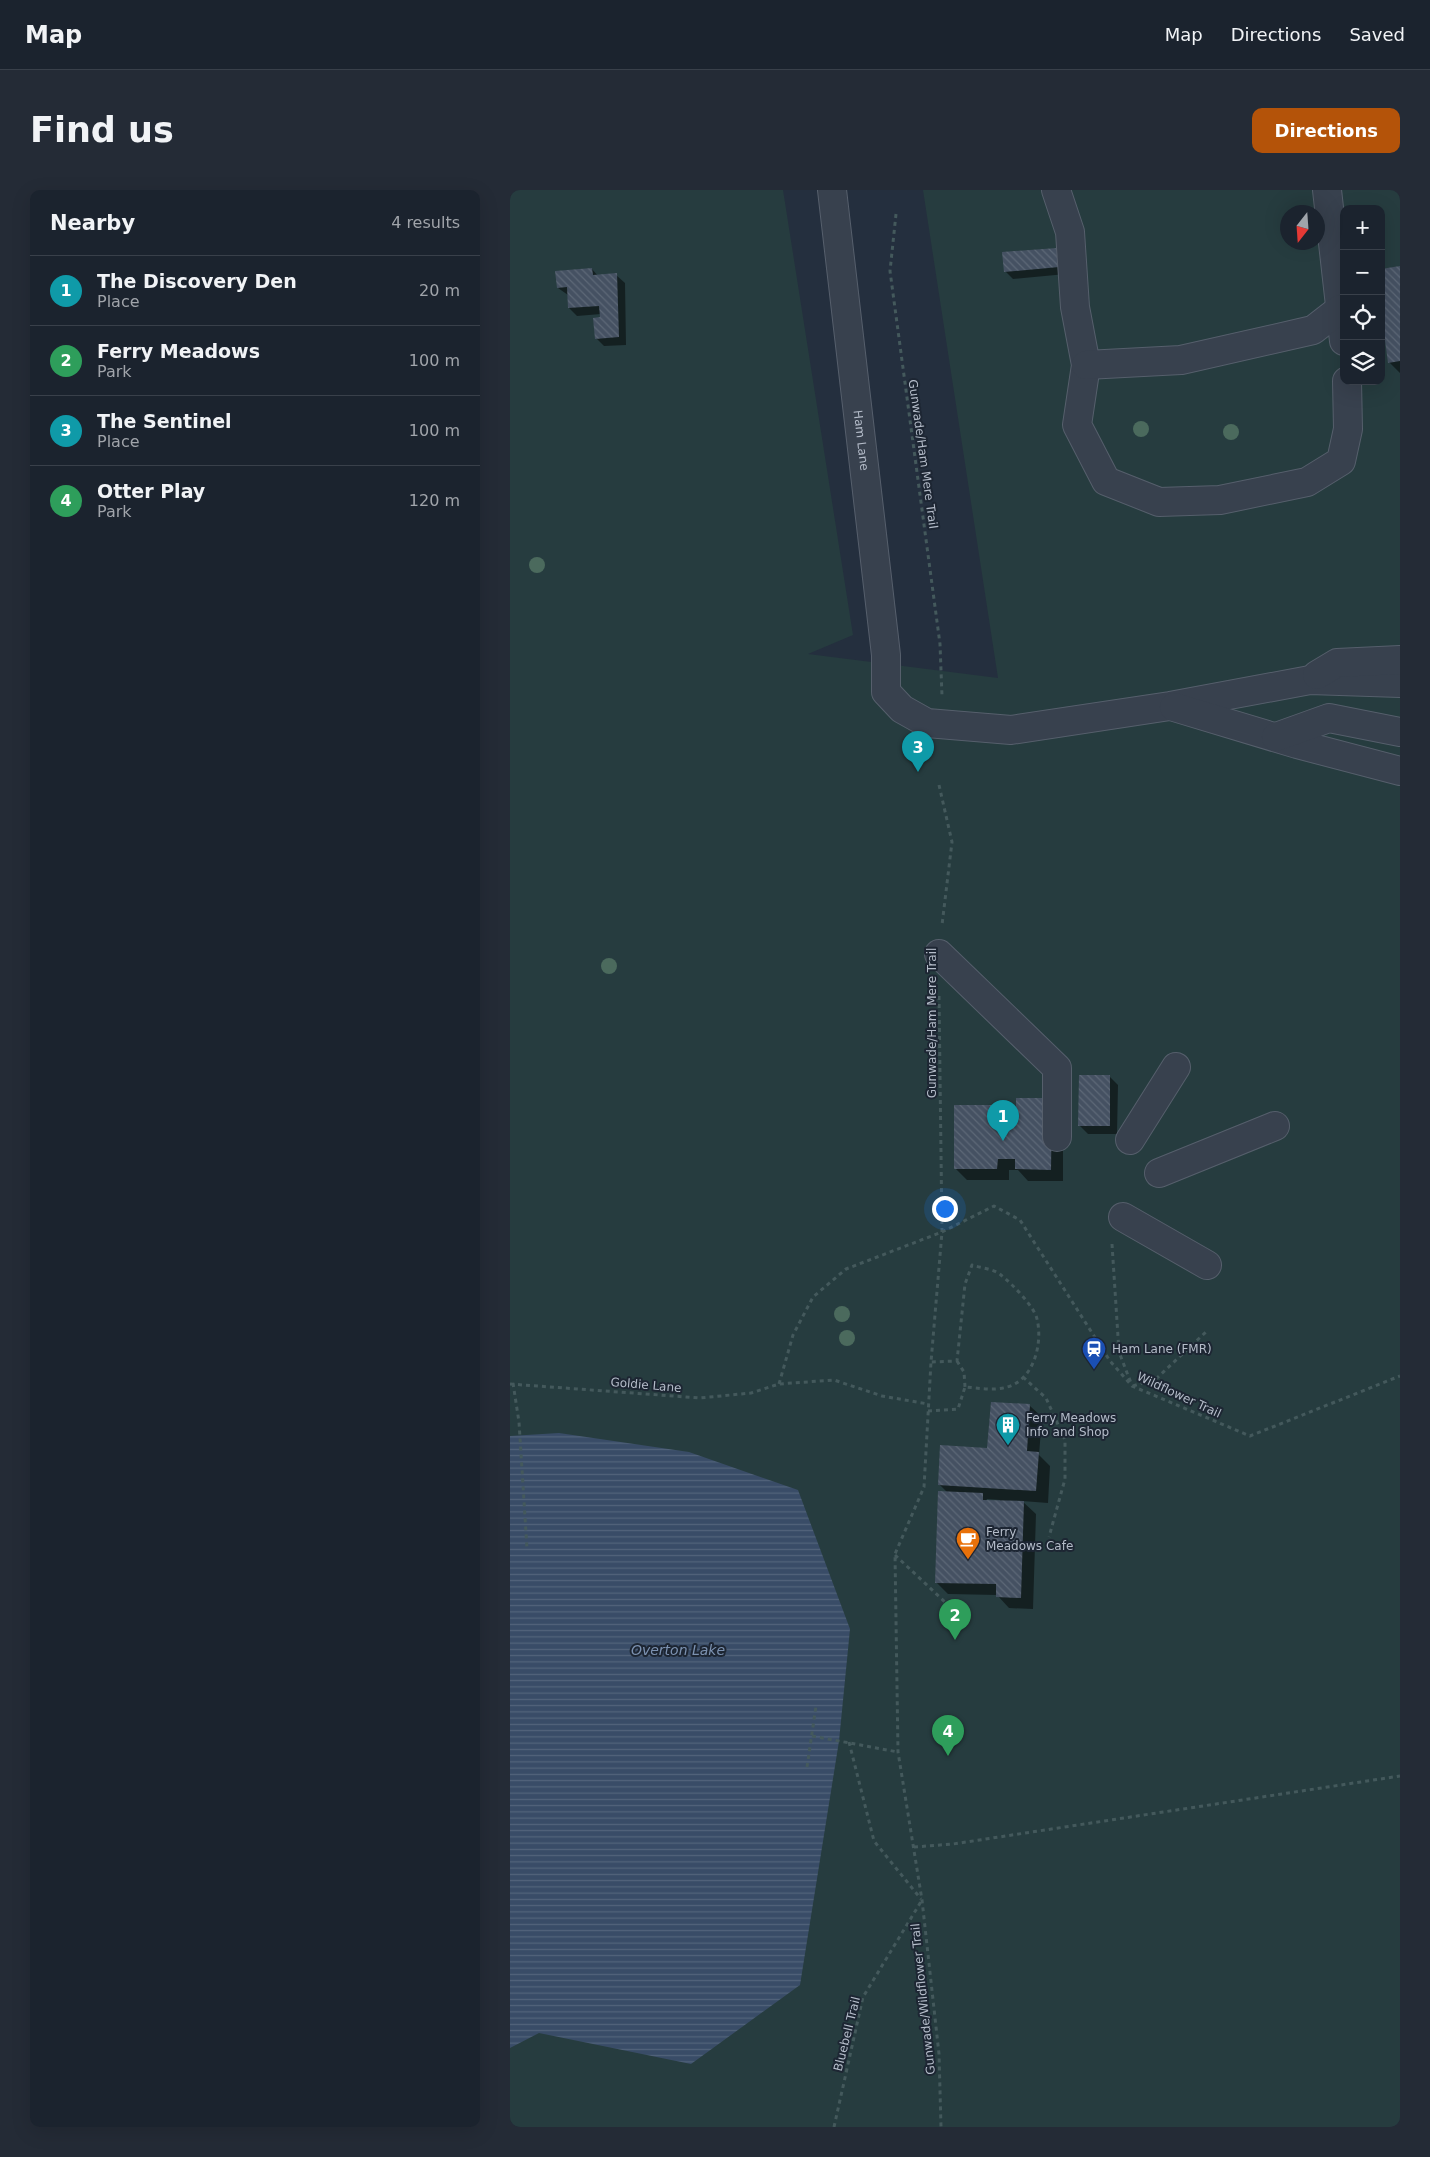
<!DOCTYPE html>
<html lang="en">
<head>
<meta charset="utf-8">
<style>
	body { margin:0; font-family:"DejaVu Sans",sans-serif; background:#242b36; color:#f1f3f6 }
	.controls { position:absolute; right:15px; top:15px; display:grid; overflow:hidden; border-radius:10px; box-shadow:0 5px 20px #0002 }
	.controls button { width:45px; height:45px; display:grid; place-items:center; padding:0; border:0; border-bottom:1px solid #39404a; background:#1b232e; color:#f1f3f6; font:25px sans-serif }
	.compass { position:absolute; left:770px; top:15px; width:45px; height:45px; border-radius:50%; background:#1b232e; box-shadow:0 5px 20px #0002; rotate:197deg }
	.you { position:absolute; left:434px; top:1018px; width:18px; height:18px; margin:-12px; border:4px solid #fff; border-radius:50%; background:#1a73e8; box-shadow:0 0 0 8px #1a73e833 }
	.badge { display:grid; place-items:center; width:32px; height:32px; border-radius:50%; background:#b45309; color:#fff; font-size:16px; font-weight:700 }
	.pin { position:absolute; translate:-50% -41px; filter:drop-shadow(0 1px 2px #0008) }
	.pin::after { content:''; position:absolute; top:26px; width:18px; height:15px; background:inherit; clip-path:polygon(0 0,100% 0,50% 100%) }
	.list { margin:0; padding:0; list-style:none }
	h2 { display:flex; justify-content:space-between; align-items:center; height:65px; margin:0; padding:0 20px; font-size:21px }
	h2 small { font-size:16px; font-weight:400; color:#a0a4aa }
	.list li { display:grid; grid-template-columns:32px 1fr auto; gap:15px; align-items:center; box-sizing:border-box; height:70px; padding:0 20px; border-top:1px solid #39404a }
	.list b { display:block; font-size:19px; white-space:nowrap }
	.list p { margin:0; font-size:16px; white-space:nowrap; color:#a0a4aa }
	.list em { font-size:16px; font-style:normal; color:#a0a4aa }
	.icon { flex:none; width:28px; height:28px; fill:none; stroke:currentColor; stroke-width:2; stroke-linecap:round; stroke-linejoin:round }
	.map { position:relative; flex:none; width:890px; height:1937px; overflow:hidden; border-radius:10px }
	header { display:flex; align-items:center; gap:30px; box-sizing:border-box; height:70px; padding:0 25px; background:#1b232e; border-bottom:1px solid #39404a }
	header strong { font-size:24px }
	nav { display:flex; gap:28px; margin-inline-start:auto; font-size:18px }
	.intro { display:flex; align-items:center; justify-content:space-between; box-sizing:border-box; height:120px; padding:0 30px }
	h1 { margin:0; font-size:35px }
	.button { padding:12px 22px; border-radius:10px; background:#b45309; color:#fff; font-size:18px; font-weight:700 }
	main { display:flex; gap:30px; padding:0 30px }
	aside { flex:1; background:#1b232e; border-radius:10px; box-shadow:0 5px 20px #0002 }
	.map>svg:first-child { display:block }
	.green { fill:#263c3f; fill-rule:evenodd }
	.water { fill:url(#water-rules) }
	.shadow { fill:#0007; fill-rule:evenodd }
	.building { fill:url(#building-back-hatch) }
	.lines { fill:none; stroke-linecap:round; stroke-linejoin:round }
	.minor-casing { stroke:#565f6c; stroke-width:30 }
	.path { stroke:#44595c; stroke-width:3; stroke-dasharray:4 4; stroke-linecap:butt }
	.minor { stroke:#38414e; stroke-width:28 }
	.tree { fill:#4b6a5d }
	.labels { text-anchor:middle; stroke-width:4; stroke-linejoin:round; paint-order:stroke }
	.street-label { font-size:12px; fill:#b4bcc9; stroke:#1d2633 }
	.poi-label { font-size:12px; fill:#b4bcc9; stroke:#1d2633; text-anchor:start }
	.water-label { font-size:14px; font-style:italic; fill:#7c92b1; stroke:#1d2633 }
</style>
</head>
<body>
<header>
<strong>Map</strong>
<nav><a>Map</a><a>Directions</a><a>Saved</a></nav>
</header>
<div class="intro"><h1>Find us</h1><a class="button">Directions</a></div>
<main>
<aside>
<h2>Nearby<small>4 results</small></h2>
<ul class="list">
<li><span class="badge" style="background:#0f9aa8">1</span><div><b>The Discovery Den</b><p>Place</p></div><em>20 m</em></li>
<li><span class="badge" style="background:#2e9e5b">2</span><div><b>Ferry Meadows</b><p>Park</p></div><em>100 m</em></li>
<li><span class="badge" style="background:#0f9aa8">3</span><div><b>The Sentinel</b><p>Place</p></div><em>100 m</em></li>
<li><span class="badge" style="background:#2e9e5b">4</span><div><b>Otter Play</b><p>Park</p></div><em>120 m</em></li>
</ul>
</aside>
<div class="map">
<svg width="890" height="1937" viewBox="0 0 890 1937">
	<defs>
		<pattern id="water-rules" width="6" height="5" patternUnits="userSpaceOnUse" patternTransform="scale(1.25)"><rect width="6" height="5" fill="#394c67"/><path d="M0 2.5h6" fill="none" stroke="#53647b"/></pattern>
		<pattern id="building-back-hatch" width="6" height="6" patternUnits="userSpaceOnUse" patternTransform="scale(1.25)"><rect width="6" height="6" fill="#455162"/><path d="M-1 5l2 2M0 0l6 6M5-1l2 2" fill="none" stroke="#5d6877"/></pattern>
	</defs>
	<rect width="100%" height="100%" fill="#242f3e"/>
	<path class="green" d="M 0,0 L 273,0 L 343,445 L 298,464 L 488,488 L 413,0 L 890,0 L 890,1937 L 0,1937 ZM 834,19 L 871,19 L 871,191 L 834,191 ZM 778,22 L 808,22 L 808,52 L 778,52 Z"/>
	<path class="water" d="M 49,1243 L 179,1262 L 288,1300 L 340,1439 L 329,1551 L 290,1795 L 181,1874 L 29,1843 L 0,1858 L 0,1246 Z"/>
	<path class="shadow" d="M 547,59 L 555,67 L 556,84 L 503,89 L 495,81 Z
		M 890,78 L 890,183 L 879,172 Z
		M 82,79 L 88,86 L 106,85 L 115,93 L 116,155 L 94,156 L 86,148 L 91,124 L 67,126 L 59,118 L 58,105 L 48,98 Z
		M 600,887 L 608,895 L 607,944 L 578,944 L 570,936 Z
		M 484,916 L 496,928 L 496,935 L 507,935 L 553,921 L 553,991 L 518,991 L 508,980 L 499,980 L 499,990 L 457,990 L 445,978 Z
		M 520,1216 L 532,1227 L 529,1265 L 540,1276 L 538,1313 L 512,1311 L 526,1324 L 523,1419 L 499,1418 L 487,1405 L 438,1404 L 426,1392 L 438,1303 L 429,1294 L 479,1259 ZM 477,1309 L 490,1310 L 490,1312 L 476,1311 Z"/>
	<path class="building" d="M 547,58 L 549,77 L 494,82 L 492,62 Z
		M 890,76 L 890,171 L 878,173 L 871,120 L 871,79 Z
		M 82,78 L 83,85 L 107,83 L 109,147 L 85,149 L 83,128 L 90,127 L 89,116 L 58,118 L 57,97 L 47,98 L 45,81 Z
		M 569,885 L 600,885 L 600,936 L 568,936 Z
		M 506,908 L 542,908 L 541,980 L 505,979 L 505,969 L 488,969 L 487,979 L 444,979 L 444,915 L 485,915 L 485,934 L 506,934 Z
		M 481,1212 L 520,1214 L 517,1261 L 529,1262 L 526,1301 L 428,1295 L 430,1255 L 477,1258 Z
		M 428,1301 L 473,1303 L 473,1310 L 514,1311 L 511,1408 L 486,1407 L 486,1394 L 425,1393 Z"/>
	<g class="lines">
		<defs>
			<g id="minor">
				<path id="s1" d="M 322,0 L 376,465 L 376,502 L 392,519 L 417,533 L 501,540 L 660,516 L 800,490 L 890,493"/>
				<path d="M 546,0 L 560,42 L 565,117 L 576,175 L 567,235 L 596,291 L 649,312 L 710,310 L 797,292 L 831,271 L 838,239 L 837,191"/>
				<path d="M 817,0 L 834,151"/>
				<path d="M 576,175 L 671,170 L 803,140 L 830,119"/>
				<path d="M 807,485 L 827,473 L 890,470"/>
				<path d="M 664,517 L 787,554 L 890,581"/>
				<path d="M 766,547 L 819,528 L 890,542"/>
				<path d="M 429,764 L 547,878 L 547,947"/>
				<path d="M 620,950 L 666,877"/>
				<path d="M 649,983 L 765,936"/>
				<path d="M 613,1027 L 697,1075"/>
			</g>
		</defs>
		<use href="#minor" class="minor-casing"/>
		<path class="path" d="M 386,24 L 380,81 L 430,454 L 432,506
			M 429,595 L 442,652 L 432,735
			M 429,806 L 432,1042 L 421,1172 L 414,1297 L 385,1364 L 388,1562 L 412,1710 L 429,1864 L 431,1937
			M 602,1054 L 609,1162 L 621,1193
			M 447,1171 L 454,1182 L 455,1197
			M 513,1187 L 536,1208 L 555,1250 L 555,1289 L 539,1347
			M 3,1193 L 9,1232 L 17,1359
			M 0,1194 L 190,1208 L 241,1203 L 269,1194 L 324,1190 L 372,1206 L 418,1214
			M 269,1194 L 283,1145 L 303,1107 L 336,1079 L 432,1042 L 484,1016 L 510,1030 L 600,1171 L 622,1196 L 740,1246 L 890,1186
			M 623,1196 L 647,1188 L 698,1140
			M 418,1221 L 448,1219 L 455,1197 C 468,1198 485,1201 497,1197 C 524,1190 533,1153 527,1129 C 524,1116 502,1094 491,1085 C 484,1079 471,1078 462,1075 L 455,1094 L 447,1171 L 421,1172
			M 385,1365 L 455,1431
			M 302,1546 L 388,1562
			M 339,1552 L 364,1651 L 411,1709
			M 297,1577 L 306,1516
			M 404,1657 L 443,1654 L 890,1586
			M 324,1937 L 353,1807 L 412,1710"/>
		<use href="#minor" class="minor"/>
	</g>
	<g class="tree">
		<circle cx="631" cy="239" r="8"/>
		<circle cx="721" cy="242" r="8"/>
		<circle cx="27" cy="375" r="8"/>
		<circle cx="99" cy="776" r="8"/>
		<circle cx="332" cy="1124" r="8"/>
		<circle cx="337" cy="1148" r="8"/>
	</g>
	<defs>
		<symbol id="station-pin" viewBox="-11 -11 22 30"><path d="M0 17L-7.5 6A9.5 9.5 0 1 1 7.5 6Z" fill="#1a4fb4" stroke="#1d2633"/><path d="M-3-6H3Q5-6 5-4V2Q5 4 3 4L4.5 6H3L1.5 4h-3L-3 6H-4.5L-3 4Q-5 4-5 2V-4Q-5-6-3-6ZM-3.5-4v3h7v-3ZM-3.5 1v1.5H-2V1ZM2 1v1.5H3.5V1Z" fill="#fff"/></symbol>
		<symbol id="building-pin" viewBox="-11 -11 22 30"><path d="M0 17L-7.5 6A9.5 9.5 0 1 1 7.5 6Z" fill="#0f9aa8" stroke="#1d2633"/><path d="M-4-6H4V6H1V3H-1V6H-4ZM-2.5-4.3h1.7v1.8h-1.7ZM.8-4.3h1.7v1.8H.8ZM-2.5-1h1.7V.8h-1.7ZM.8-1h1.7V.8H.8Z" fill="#fff"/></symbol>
		<symbol id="cafe-pin" viewBox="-11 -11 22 30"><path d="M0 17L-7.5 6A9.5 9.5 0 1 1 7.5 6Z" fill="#e8710a" stroke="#1d2633"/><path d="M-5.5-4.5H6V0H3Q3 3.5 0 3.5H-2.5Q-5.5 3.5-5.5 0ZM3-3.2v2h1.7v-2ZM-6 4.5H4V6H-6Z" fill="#fff"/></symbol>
	</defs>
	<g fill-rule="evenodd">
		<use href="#station-pin" x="570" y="1145" width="28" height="38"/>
		<use href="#building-pin" x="484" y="1221" width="28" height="38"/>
		<use href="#cafe-pin" x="444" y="1335" width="28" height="38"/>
	</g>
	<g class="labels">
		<g class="street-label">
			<text dy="4" stroke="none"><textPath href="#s1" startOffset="252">Ham Lane</textPath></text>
			<text transform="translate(413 264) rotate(82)" y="4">Gunwade/Ham Mere Trail</text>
			<text transform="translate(422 833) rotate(-90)" y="4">Gunwade/Ham Mere Trail</text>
			<text transform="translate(136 1195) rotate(5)" y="4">Goldie Lane</text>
			<text transform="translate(669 1205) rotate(25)" y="4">Wildflower Trail</text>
			<text transform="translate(413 1809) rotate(-96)" y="4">Gunwade/Wildflower Trail</text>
			<text transform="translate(337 1844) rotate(-76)" y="4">Bluebell Trail</text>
		</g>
		<g class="poi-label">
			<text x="602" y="1163">Ham Lane (FMR)</text>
			<text x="516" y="1232">Ferry Meadows<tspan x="516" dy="14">Info and Shop</tspan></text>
			<text x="476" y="1346">Ferry<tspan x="476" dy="14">Meadows Cafe</tspan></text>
		</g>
		<g class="water-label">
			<text x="168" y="1465">Overton Lake</text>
		</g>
	</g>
</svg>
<div class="controls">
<button>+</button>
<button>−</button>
<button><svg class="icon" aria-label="locate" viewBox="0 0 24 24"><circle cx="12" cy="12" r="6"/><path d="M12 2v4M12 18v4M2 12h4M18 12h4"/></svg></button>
<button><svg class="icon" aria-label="layers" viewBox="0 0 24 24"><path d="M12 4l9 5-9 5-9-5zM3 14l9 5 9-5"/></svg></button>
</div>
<svg class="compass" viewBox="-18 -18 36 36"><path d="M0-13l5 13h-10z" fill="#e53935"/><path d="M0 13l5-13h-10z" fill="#a0a4aa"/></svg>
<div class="you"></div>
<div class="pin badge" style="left:493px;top:951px;background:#0f9aa8">1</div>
<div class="pin badge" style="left:445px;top:1450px;background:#2e9e5b">2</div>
<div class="pin badge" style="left:408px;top:582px;background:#0f9aa8">3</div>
<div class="pin badge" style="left:438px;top:1566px;background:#2e9e5b">4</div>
</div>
</main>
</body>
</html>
